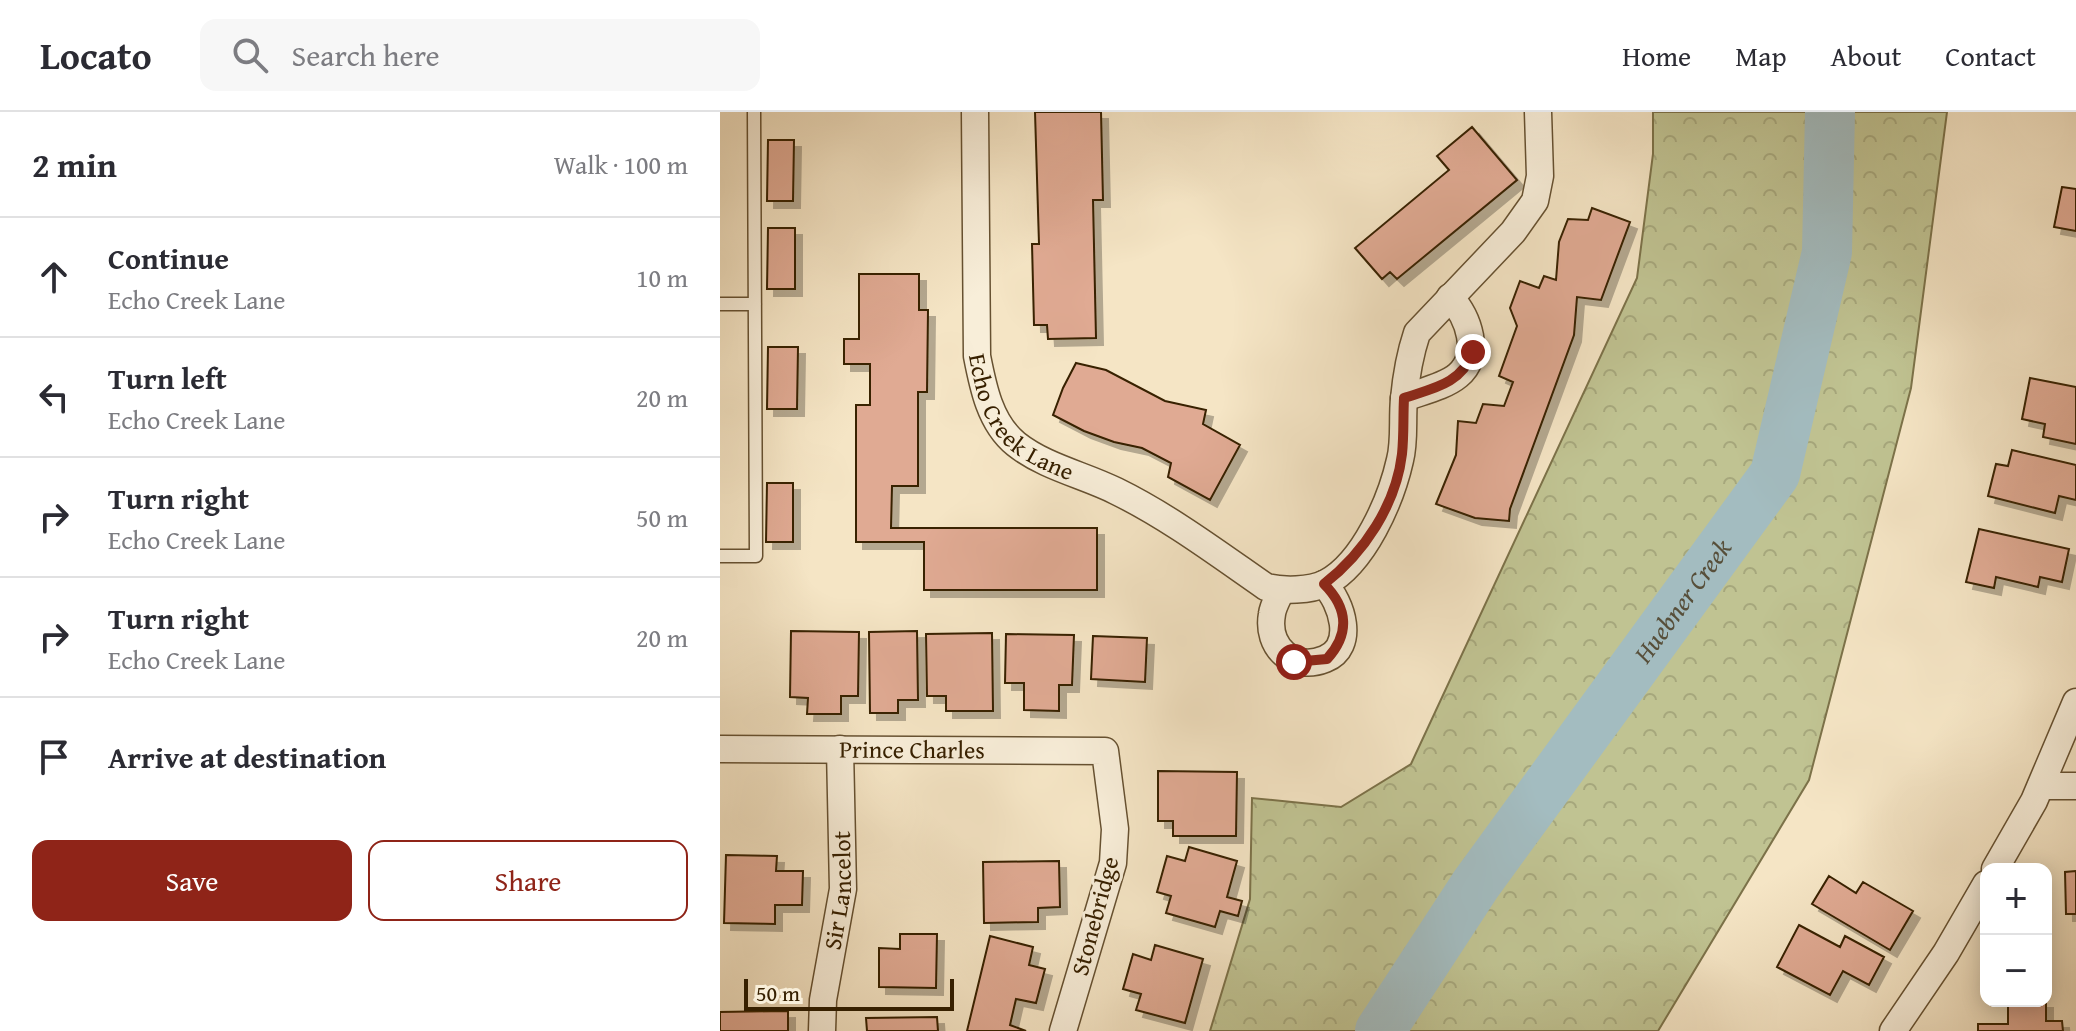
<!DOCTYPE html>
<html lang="en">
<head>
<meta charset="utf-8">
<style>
	body { margin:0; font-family:"Gentium Book Plus",serif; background:#f7f7f7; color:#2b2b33 }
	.controls { position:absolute; right:24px; bottom:24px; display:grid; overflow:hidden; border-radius:16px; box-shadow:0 4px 20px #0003 }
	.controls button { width:72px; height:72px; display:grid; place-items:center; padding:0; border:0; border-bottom:2px solid #e1e1e2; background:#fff; color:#2b2b33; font:40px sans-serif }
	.scale { position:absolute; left:24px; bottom:20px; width:210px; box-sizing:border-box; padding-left:8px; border:4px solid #372000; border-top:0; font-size:22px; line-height:28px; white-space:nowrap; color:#372000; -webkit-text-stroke:6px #f8eed9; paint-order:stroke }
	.stop { position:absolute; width:24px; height:24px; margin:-18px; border:6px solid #8f2418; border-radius:50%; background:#fff }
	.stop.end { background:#8f2418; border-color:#fff; box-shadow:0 2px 8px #0008 }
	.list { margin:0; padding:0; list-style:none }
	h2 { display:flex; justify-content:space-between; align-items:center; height:104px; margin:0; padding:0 32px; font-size:34px }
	h2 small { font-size:26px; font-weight:400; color:#7c7c81 }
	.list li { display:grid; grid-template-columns:52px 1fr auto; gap:24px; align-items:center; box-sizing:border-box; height:120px; padding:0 32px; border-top:2px solid #e1e1e2 }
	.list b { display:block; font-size:30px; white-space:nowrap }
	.list p { margin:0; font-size:26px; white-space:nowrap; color:#7c7c81 }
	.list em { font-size:26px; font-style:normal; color:#7c7c81 }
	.actions { display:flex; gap:16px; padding:24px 32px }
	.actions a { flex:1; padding:18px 0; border:2px solid #8f2418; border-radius:16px; text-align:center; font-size:28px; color:#8f2418 }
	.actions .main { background:#8f2418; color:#fff }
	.icon { flex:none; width:44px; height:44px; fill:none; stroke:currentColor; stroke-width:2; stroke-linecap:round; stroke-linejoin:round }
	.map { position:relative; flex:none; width:1356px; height:919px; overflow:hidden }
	header { display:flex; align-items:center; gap:48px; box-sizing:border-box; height:112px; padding:0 40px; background:#fff; border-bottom:2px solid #e1e1e2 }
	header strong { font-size:38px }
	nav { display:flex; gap:44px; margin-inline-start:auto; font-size:28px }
	.search { width:560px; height:72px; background:#f7f7f7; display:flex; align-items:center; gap:20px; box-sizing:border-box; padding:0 28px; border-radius:16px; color:#7c7c81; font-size:30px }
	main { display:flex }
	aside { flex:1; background:#fff }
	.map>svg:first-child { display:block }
	.forest { fill:url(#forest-crowns); stroke:#7c7249; stroke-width:2 }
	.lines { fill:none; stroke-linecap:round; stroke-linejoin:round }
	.river { stroke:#a3bcc0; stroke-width:50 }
	.building { fill:#e0aa93; stroke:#372000; stroke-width:2; filter:url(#shadow) }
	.service-casing { stroke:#665131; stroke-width:15 }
	.minor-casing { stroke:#665131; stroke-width:29 }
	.service { stroke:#f8eed9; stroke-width:12 }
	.minor { stroke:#f8eed9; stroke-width:26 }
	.route { stroke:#8f2418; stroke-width:10 }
	.labels { text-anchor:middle; stroke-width:6; stroke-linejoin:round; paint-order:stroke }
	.street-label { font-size:24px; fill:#372000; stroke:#f8eed9 }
	.water-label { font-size:26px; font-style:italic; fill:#574f3a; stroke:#f8eed9 }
</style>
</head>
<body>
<header>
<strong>Locato</strong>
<div class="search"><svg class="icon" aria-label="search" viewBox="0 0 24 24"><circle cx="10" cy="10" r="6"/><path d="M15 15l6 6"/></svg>Search here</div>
<nav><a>Home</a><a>Map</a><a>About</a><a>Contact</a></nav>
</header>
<main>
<aside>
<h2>2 min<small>Walk · 100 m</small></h2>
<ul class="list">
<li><svg class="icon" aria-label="ahead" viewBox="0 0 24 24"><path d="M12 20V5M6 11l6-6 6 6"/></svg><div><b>Continue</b><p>Echo Creek Lane</p></div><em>10 m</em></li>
<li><svg class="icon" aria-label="left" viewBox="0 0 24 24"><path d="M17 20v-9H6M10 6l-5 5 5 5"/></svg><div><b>Turn left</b><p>Echo Creek Lane</p></div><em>20 m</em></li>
<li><svg class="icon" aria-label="right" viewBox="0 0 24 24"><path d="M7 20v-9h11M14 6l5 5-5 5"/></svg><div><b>Turn right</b><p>Echo Creek Lane</p></div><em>50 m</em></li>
<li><svg class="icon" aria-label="right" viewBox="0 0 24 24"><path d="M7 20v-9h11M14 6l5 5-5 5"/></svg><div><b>Turn right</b><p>Echo Creek Lane</p></div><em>20 m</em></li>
<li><svg class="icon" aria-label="arrive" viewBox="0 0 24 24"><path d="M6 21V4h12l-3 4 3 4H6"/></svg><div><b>Arrive at destination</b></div></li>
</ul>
<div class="actions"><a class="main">Save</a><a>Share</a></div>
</aside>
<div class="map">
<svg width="1356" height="919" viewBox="0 0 1356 919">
	<defs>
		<pattern id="forest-crowns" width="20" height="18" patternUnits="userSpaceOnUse" patternTransform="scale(2)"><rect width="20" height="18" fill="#c0c392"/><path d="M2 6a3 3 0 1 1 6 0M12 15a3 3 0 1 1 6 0" fill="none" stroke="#a6a77c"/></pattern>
		<filter id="shadow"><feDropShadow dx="7" dy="7" stdDeviation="0" flood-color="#0004"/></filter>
	</defs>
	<rect width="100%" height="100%" fill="#f5e5c5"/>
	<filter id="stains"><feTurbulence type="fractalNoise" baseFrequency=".0025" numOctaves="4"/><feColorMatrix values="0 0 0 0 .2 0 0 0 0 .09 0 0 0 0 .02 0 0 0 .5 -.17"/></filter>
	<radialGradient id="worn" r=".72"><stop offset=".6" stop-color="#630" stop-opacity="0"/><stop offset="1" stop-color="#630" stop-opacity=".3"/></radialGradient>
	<path class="forest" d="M 933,0 L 1227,0 L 1191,276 L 1089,668 L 938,919 L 490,919 L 530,787 L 532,686 L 621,695 L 691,652 L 917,166 L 933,42 Z"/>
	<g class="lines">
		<path class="river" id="s1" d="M 660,919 L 756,772 L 1055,362 L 1107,140 L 1110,0"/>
	</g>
	<path class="building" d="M 315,0 L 381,0 L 383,88 L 373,88 L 376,226 L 328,227 L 327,213 L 314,213 L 312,132 L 319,132 Z
		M 752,15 L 797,68 L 677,167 L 670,160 L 662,167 L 635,136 L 729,58 L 717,44 Z
		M 48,28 L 74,28 L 73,89 L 47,89 Z
		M 1342,75 L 1356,77 L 1356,119 L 1334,115 Z
		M 872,96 L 910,110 L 881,188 L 857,185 L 854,223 L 790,397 L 789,409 L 755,406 L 716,392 L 736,343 L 738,309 L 756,311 L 763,292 L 784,294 L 793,270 L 779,264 L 797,214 L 790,196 L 800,169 L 819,176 L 824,164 L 836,168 L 839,130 L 848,107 L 868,108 Z
		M 48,116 L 75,116 L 75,177 L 47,177 Z
		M 139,162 L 199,162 L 199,198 L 208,198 L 207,280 L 198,280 L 198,374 L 172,374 L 171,416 L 377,416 L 377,478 L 204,478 L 204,430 L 136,430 L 136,293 L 150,293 L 150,252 L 124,252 L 124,227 L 139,227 Z
		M 48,235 L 78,235 L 77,297 L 47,297 Z
		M 356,251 L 386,258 L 445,289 L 486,298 L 483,312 L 520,333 L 490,388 L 448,365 L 451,351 L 422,336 L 394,330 L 364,319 L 333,303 L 343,276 Z
		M 1310,266 L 1356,275 L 1356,332 L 1323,325 L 1325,312 L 1302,307 Z
		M 1292,338 L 1356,353 L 1356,388 L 1339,384 L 1335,401 L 1268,384 L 1276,352 L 1288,354 Z
		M 47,371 L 73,371 L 73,430 L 46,430 Z
		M 1259,417 L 1349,437 L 1342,470 L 1320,465 L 1318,475 L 1276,465 L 1274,476 L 1246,470 Z
		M 71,519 L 139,520 L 138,584 L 121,584 L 121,602 L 87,602 L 88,586 L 70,585 Z
		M 197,519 L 198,588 L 178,588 L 178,601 L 150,601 L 149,520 Z
		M 272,521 L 273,599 L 226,599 L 226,584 L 207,584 L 206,522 Z
		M 286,522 L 354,523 L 352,573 L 339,573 L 339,599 L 304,598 L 304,571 L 285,571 Z
		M 373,524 L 427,526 L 425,570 L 371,567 Z
		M 438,659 L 517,660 L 516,724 L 453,724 L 453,709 L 438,709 Z
		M 469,735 L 517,749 L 507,785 L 522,789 L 518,804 L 500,799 L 495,815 L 446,801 L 451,784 L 437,780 L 447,744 L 465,749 Z
		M 6,743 L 57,744 L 56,759 L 83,759 L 82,793 L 55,793 L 55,812 L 4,811 Z
		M 339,749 L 340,795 L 318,796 L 318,810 L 264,811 L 263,750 Z
		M 1356,759 L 1356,802 L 1346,802 L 1345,760 Z
		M 1109,764 L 1136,781 L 1143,770 L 1193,799 L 1170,838 L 1092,792 Z
		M 1079,813 L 1120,835 L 1125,824 L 1164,845 L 1149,873 L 1123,859 L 1110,883 L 1057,855 Z
		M 180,822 L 217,822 L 216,876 L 159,875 L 159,836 L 180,837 Z
		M 270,824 L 313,835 L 309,853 L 325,857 L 316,891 L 296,887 L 290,913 L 306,919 L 247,919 Z
		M 435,833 L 483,847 L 465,911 L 416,898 L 421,882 L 403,877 L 413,842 L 431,848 Z
		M 1288,889 L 1326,889 L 1326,909 L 1342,909 L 1343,919 L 1258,919 L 1258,912 L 1288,912 Z
		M 68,899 L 68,919 L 0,919 L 0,900 Z
		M 217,905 L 218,919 L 147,919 L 146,906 Z"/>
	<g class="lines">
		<defs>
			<path id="service" d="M 0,192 L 35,192
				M 0,444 L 36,444 L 34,0"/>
			<g id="minor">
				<path id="s2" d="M 255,0 L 257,244 C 263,275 270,311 296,332 C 325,355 364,363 396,379 C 449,405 497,441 546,475 C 563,479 590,479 606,471 C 644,451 671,388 680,348 C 685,329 682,307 684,287 C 686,265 690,242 697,221 L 793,120 L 815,89 L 820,64 L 818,0"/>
				<path d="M 684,286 C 717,274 758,269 750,224 C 747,208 741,197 730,185"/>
				<path d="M 561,479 C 558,486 553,494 552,502 C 546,535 573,560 605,547 C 636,535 622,490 604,472"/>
				<path id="s3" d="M 0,637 L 385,639 L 395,717 L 393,751 L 343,919"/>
				<path d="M 1321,674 L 1356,674"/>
				<path d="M 1275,757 L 1314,689 L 1356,590"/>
				<path id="s4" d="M 102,919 L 103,888 L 123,777 L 120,637"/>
				<path d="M 1173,919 L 1226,841 L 1266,772"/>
			</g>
		</defs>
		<use href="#service" class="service-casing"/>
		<use href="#minor" class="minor-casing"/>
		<use href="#service" class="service"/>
		<use href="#minor" class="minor"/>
	</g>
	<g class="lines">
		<path class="route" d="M 574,550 L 607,547 C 630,522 628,496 604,472 C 644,441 676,393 682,342 C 684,323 683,305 684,286 C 714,276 741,272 753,240"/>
	</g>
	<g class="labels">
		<g class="street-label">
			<text dy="8" stroke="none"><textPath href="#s2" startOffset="324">Echo Creek Lane</textPath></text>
			<text dy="8" stroke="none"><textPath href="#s3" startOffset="192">Prince Charles</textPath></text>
			<text dy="8" stroke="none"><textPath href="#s4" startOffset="142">Sir Lancelot</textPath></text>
			<text transform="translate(375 804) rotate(-75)" y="8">Stonebridge</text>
		</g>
		<g class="water-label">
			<text dy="9" stroke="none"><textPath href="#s1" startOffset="526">Huebner Creek</textPath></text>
		</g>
	</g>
	<rect width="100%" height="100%" filter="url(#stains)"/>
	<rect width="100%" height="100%" fill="url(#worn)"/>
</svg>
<div class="controls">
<button>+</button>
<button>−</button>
</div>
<div class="scale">50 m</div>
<div class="stop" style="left:574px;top:550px"></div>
<div class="stop end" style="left:753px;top:240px"></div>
</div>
</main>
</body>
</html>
